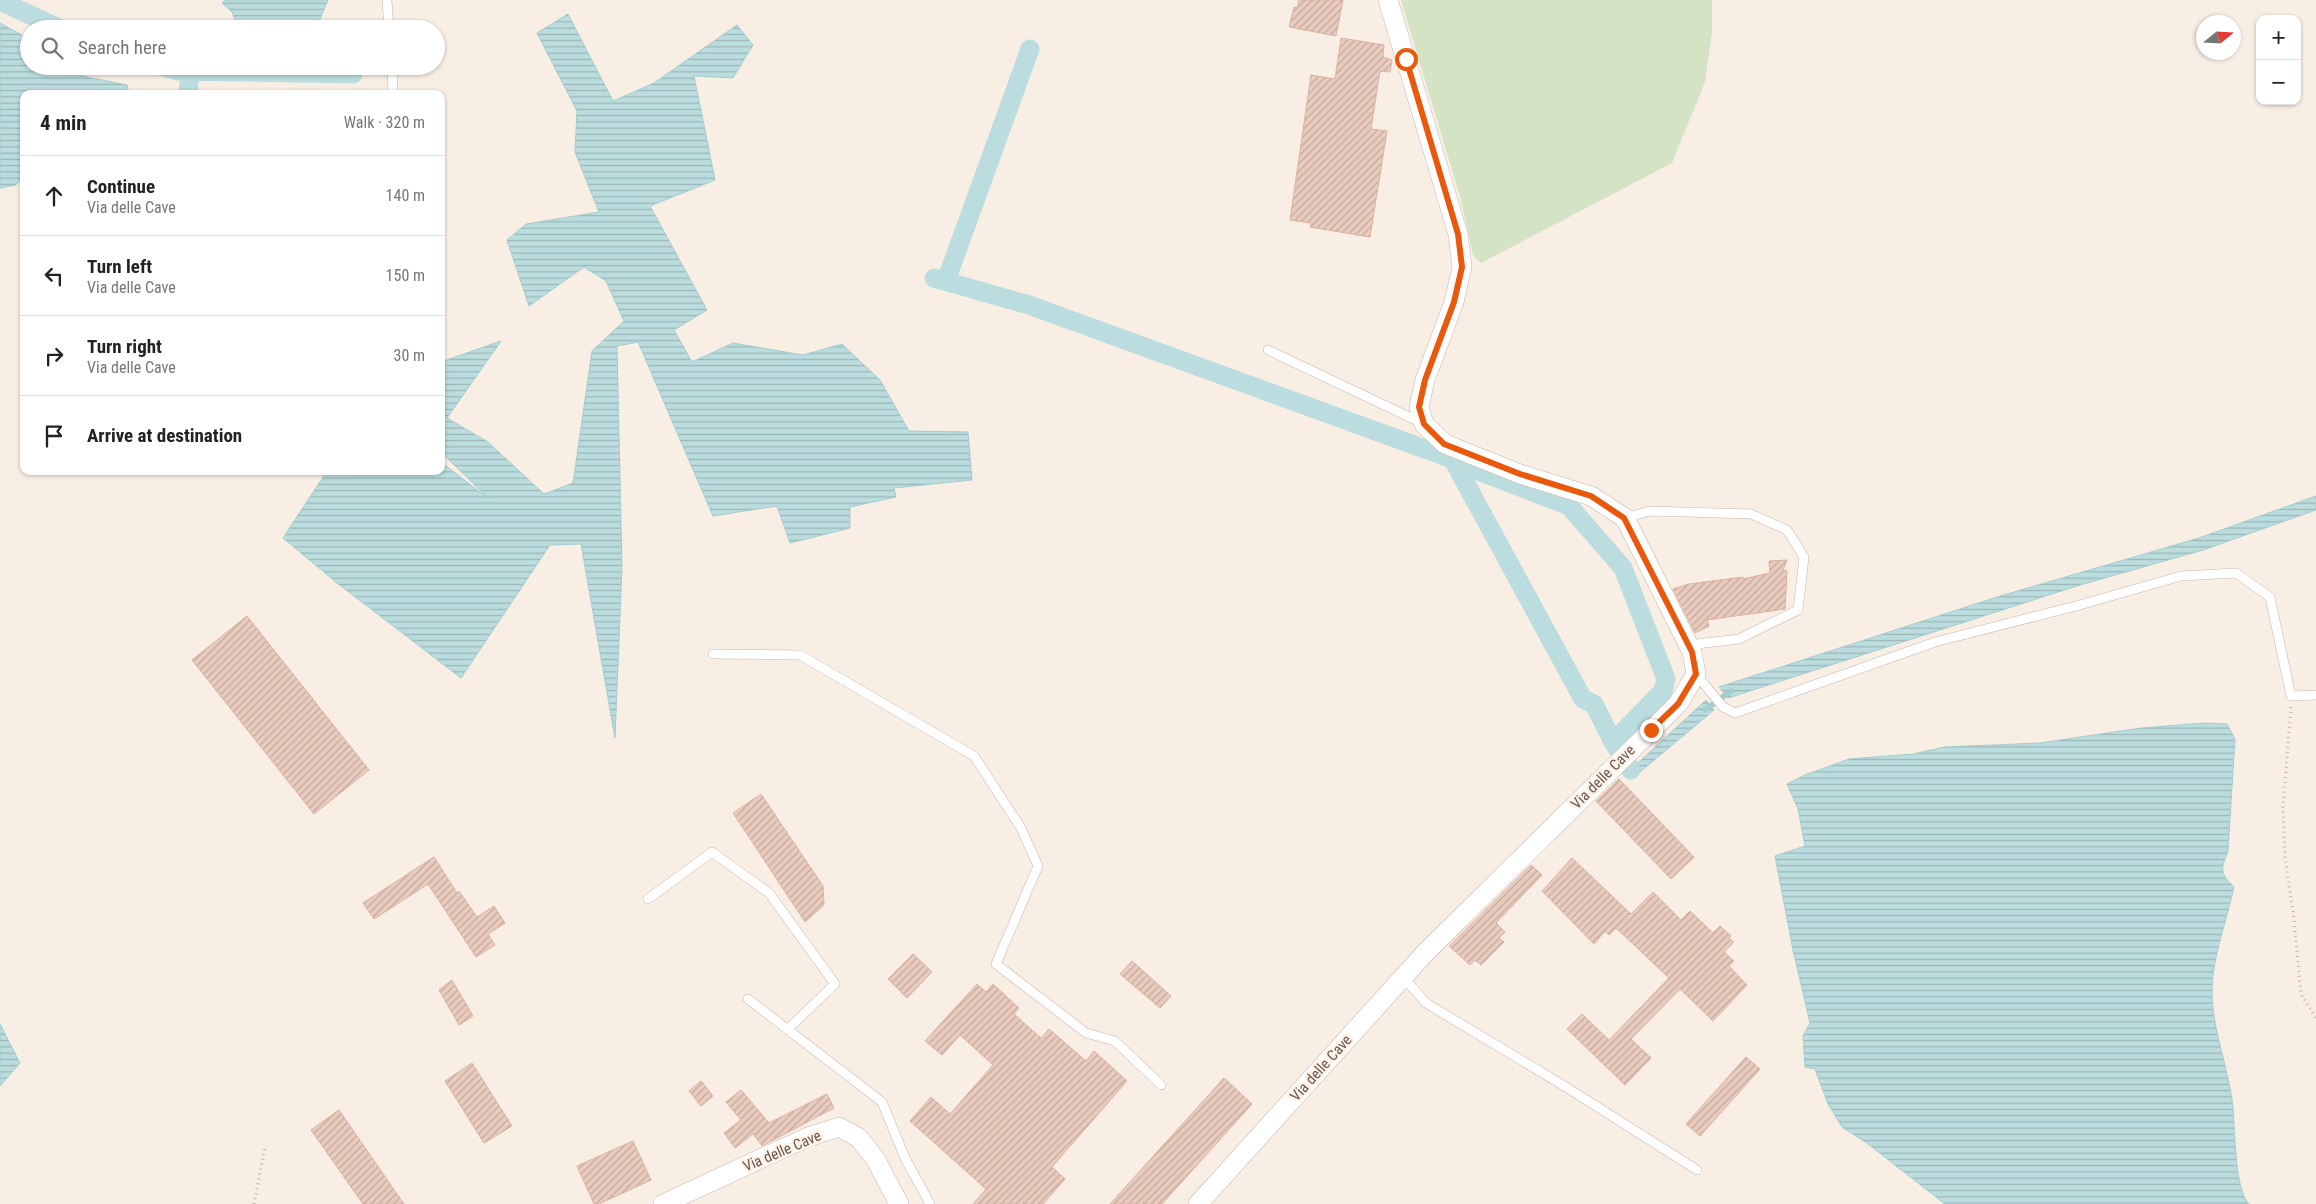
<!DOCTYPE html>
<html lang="en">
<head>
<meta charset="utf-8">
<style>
	body { margin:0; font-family:"Roboto Condensed",sans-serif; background:#f2f2f2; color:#222 }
	.controls { position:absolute; right:15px; top:15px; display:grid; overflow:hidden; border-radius:10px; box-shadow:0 1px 4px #0004 }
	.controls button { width:45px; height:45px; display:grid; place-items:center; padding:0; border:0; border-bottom:1px solid #e0e0e0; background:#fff; color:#222; font:25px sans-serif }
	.compass { position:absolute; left:2196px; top:15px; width:45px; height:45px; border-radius:50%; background:#fff; box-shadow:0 1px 4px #0004; rotate:72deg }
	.stop { position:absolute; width:15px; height:15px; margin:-11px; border:4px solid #ea580c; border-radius:50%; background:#fff }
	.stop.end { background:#ea580c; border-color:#fff; box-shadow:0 1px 5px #0008 }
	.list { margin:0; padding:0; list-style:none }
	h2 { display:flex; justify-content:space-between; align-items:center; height:65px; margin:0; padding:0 20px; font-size:21px }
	h2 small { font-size:16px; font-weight:400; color:#767676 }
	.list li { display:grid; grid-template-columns:32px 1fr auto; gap:15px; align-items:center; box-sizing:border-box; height:80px; padding:0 20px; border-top:1px solid #e0e0e0 }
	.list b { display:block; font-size:19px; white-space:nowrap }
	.list p { margin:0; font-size:16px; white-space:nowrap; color:#767676 }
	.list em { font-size:16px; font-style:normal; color:#767676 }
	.icon { flex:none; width:28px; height:28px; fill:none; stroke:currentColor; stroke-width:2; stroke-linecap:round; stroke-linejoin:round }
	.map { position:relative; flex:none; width:2316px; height:1204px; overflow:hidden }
	.search { position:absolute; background:#fff; box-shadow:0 1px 4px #0004; left:20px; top:20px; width:425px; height:55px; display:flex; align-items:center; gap:12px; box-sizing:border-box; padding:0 18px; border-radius:28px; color:#767676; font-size:19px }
	.panel { position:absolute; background:#fff; box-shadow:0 1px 4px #0004; left:20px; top:90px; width:425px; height:385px; border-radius:10px }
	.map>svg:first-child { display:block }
	.green { fill:#d4e3c4 }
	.water { fill:url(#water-rules); stroke:#a3cdcf }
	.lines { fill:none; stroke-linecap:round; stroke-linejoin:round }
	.stream { stroke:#a3cdcf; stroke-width:5.5 }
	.canal { stroke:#bbdddf; stroke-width:19 }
	.building { fill:url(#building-hatch); stroke:#dab2a2 }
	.lane-casing { stroke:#c7b6ac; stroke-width:10 }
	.street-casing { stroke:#c7b6ac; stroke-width:20 }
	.path { stroke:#ceafa3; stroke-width:3; stroke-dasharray:1 4; stroke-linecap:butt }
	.lane { stroke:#fff; stroke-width:9 }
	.street { stroke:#fff; stroke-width:19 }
	.route { stroke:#ea580c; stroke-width:6 }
	.labels { text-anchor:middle; stroke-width:5; stroke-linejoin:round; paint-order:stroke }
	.street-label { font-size:15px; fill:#6d554d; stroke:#fcf3e9 }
</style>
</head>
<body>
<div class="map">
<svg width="2316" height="1204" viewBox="0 0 2316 1204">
	<defs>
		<pattern id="water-rules" width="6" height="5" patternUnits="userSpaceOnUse" patternTransform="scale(1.25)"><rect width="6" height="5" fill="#bbdddf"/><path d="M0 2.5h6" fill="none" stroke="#9cb6b7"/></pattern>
		<pattern id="building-hatch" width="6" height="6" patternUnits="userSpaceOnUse" patternTransform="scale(1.25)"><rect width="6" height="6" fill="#eaccbf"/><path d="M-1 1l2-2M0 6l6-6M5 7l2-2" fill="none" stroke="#c2a89d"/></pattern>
	</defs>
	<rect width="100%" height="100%" fill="#f8eee4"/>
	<path class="green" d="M 1401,0 L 1712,0 L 1712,32 L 1705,82 L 1672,163 L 1481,263 L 1473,255 L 1461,200 Z"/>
	<path class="water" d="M 225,0 L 328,0 L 316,29 L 215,29 L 216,26 L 232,24 L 235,20 L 232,12 L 222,3 Z
		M 568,14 L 613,101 L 654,83 L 737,25 L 753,45 L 733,78 L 694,76 L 715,180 L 650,206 L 707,310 L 674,330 L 692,362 L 733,343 L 803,355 L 842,344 L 880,380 L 909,431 L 968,432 L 972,480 L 894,488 L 896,497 L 850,507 L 850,528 L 790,543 L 777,506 L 713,516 L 638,342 L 617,346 L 622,566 L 615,738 L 581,544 L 550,545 L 461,678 L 337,583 L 283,538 L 327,471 L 441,471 L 441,462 L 489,499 L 441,452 L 441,362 L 501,341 L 447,418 L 488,442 L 544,494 L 573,483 L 592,351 L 624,321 L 606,281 L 584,267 L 529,306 L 507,240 L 526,224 L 599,212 L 575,152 L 577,111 L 537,33 Z
		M 0,23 L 29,39 L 29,66 L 78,66 L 82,76 L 127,85 L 129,94 L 24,94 L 24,174 L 16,185 L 0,188 Z
		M 2316,496 L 2316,510 L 2203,550 L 2080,585 L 1728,698 L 1719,687 L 1997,597 L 2199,538 Z
		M 1706,700 L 1714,710 L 1634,777 L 1631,777 L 1626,771 L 1628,767 L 1639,762 Z
		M 2205,723 L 2227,724 L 2235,739 L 2228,851 C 2221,869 2219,873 2234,887 C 2228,915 2216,948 2213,976 C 2208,1019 2226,1058 2232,1100 C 2236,1125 2233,1187 2249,1204 L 1945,1204 L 1868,1144 L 1842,1127 L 1828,1104 L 1815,1069 L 1805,1067 L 1803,1036 L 1810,1023 L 1793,950 L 1775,856 L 1805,846 L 1798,809 L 1787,784 L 1805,775 L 1849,759 L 1913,754 L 1945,747 L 2040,743 L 2141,728 Z
		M 0,1024 L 20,1063 L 0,1086 Z"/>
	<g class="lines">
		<path class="stream" d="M 1705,710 L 1731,691"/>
		<path class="canal" d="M 0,1 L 61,29
			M 161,66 L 177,71 L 353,74
			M 188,94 L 190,71
			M 934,278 L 1029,305 L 1447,457 L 1473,469 L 1569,506 L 1623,568 L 1666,679 L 1663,691 L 1613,742 L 1631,770
			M 946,281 L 1030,49
			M 1453,460 L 1583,699 L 1594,704 L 1613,742"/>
	</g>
	<path class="building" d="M 1299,0 L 1343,0 L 1336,36 L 1289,27 L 1294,7 L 1297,8 Z
		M 1341,38 L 1384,45 L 1383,57 L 1392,60 L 1390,72 L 1380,71 L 1371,129 L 1387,131 L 1370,237 L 1310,227 L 1311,223 L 1290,220 L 1311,75 L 1335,79 Z
		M 1787,560 L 1783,570 L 1787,571 L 1785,609 L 1707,620 L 1709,626 L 1695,633 L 1673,589 L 1689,584 L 1743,577 L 1743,579 L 1770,573 L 1769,561 Z
		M 247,616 L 369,770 L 314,814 L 192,660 Z
		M 1619,779 L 1694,857 L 1671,879 L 1596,801 Z
		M 761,794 L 823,886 L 824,905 L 805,922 L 733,813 Z
		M 434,857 L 457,893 L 459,891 L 477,917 L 494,906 L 505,923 L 488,934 L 495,945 L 476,957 L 428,884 L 374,919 L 363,903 Z
		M 1572,858 L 1631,914 L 1653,892 L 1681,920 L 1690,911 L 1713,933 L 1720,926 L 1731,936 L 1729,938 L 1734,942 L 1724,952 L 1734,961 L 1729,966 L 1747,985 L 1713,1021 L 1680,989 L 1631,1039 L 1651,1058 L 1625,1085 L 1567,1029 L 1582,1014 L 1609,1040 L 1669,978 L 1616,928 L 1609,935 L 1605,931 L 1594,944 L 1542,891 Z
		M 1531,865 L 1542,875 L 1496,923 L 1505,932 L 1499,938 L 1504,942 L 1481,965 L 1475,960 L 1470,965 L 1449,946 Z
		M 913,954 L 932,972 L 907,998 L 888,979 Z
		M 1132,961 L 1171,996 L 1160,1008 L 1120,974 Z
		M 452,980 L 473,1016 L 459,1025 L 439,990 Z
		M 977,984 L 986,992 L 993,984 L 1019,1008 L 1014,1014 L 1041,1038 L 1049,1029 L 1086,1061 L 1094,1051 L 1127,1081 L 1052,1167 L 1065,1179 L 1043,1204 L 973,1204 L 986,1189 L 910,1121 L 931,1097 L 950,1114 L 993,1065 L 960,1035 L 942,1055 L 925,1041 Z
		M 1746,1057 L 1760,1069 L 1700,1136 L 1686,1124 Z
		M 472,1063 L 512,1126 L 484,1143 L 445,1081 Z
		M 1224,1078 L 1252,1104 L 1162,1204 L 1110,1204 Z
		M 701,1081 L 713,1096 L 701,1106 L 689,1091 Z
		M 741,1090 L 769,1123 L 827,1094 L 834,1108 L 762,1146 L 753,1134 L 735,1148 L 724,1133 L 741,1120 L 726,1102 Z
		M 339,1110 L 404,1204 L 363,1204 L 311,1130 Z
		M 633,1141 L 651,1180 L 599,1204 L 594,1204 L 577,1166 Z"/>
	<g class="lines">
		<defs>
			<path id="lane" d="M 387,0 L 389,29
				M 392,66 L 393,94
				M 1268,350 L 1422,423
				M 1625,518 L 1650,511 L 1751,514 L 1787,530 L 1804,557 L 1798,610 L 1739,639 L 1688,645
				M 713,654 L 800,655 L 974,756 L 1021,828 L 1038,866 L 996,964 L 1086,1033 L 1115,1041 L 1161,1085
				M 1696,674 L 1723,707 L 1735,713 L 1935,642 L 2076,606 L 2181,576 L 2236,573 L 2270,597 L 2291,696 L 2316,695
				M 648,899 L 712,852 L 769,893 L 835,984 L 788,1029
				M 1403,977 L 1426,1003 L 1566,1087 L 1697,1170
				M 748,999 L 882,1102 L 905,1158 L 930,1204"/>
			<path id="street" d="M 663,1204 L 808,1137 L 839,1127 L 859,1138 L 876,1160 L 899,1204
				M 1198,1204 L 1425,953 L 1678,704 L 1696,674 L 1692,652 L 1625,518 L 1591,496 L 1520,474 L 1445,444 L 1424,424 L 1419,407 L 1425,380 L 1454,302 L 1462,267 L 1458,234 L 1388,0"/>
		</defs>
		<use href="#lane" class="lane-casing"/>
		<use href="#street" class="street-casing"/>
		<path class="path" d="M 2291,707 L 2283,807 L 2285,857 L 2294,919 L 2301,994 L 2316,1018
			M 254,1204 L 265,1147"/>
		<use href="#lane" class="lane"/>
		<use href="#street" class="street"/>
	</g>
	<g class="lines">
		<path class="route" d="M 1406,59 L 1458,234 L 1462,267 L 1454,302 L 1425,380 L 1419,407 L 1424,424 L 1444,444 L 1520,474 L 1591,496 L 1624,518 L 1692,652 L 1696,674 L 1678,704 L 1651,730"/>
	</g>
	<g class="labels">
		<g class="street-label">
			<text transform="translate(1603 777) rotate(-45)" y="5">Via delle Cave</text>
			<text transform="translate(1321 1068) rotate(-48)" y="5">Via delle Cave</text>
			<text transform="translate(782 1151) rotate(-23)" y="5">Via delle Cave</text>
		</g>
	</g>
</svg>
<div class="controls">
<button>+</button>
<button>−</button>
</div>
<svg class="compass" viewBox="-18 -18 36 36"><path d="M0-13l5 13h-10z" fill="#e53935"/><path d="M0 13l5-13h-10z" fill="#767676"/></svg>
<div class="stop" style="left:1406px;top:59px"></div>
<div class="stop end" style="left:1651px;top:730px"></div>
<div class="search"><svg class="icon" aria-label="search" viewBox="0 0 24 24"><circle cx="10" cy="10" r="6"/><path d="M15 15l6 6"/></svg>Search here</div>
<section class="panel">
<h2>4 min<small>Walk · 320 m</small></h2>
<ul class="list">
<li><svg class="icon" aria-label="ahead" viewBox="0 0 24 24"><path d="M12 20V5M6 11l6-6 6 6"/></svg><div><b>Continue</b><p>Via delle Cave</p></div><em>140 m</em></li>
<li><svg class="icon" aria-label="left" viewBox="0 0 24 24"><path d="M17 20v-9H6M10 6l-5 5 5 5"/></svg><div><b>Turn left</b><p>Via delle Cave</p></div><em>150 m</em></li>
<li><svg class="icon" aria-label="right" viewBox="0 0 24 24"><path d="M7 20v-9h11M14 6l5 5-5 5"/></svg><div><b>Turn right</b><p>Via delle Cave</p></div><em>30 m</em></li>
<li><svg class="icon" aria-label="arrive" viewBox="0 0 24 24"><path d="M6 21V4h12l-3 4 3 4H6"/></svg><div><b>Arrive at destination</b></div></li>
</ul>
</section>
</div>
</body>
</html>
